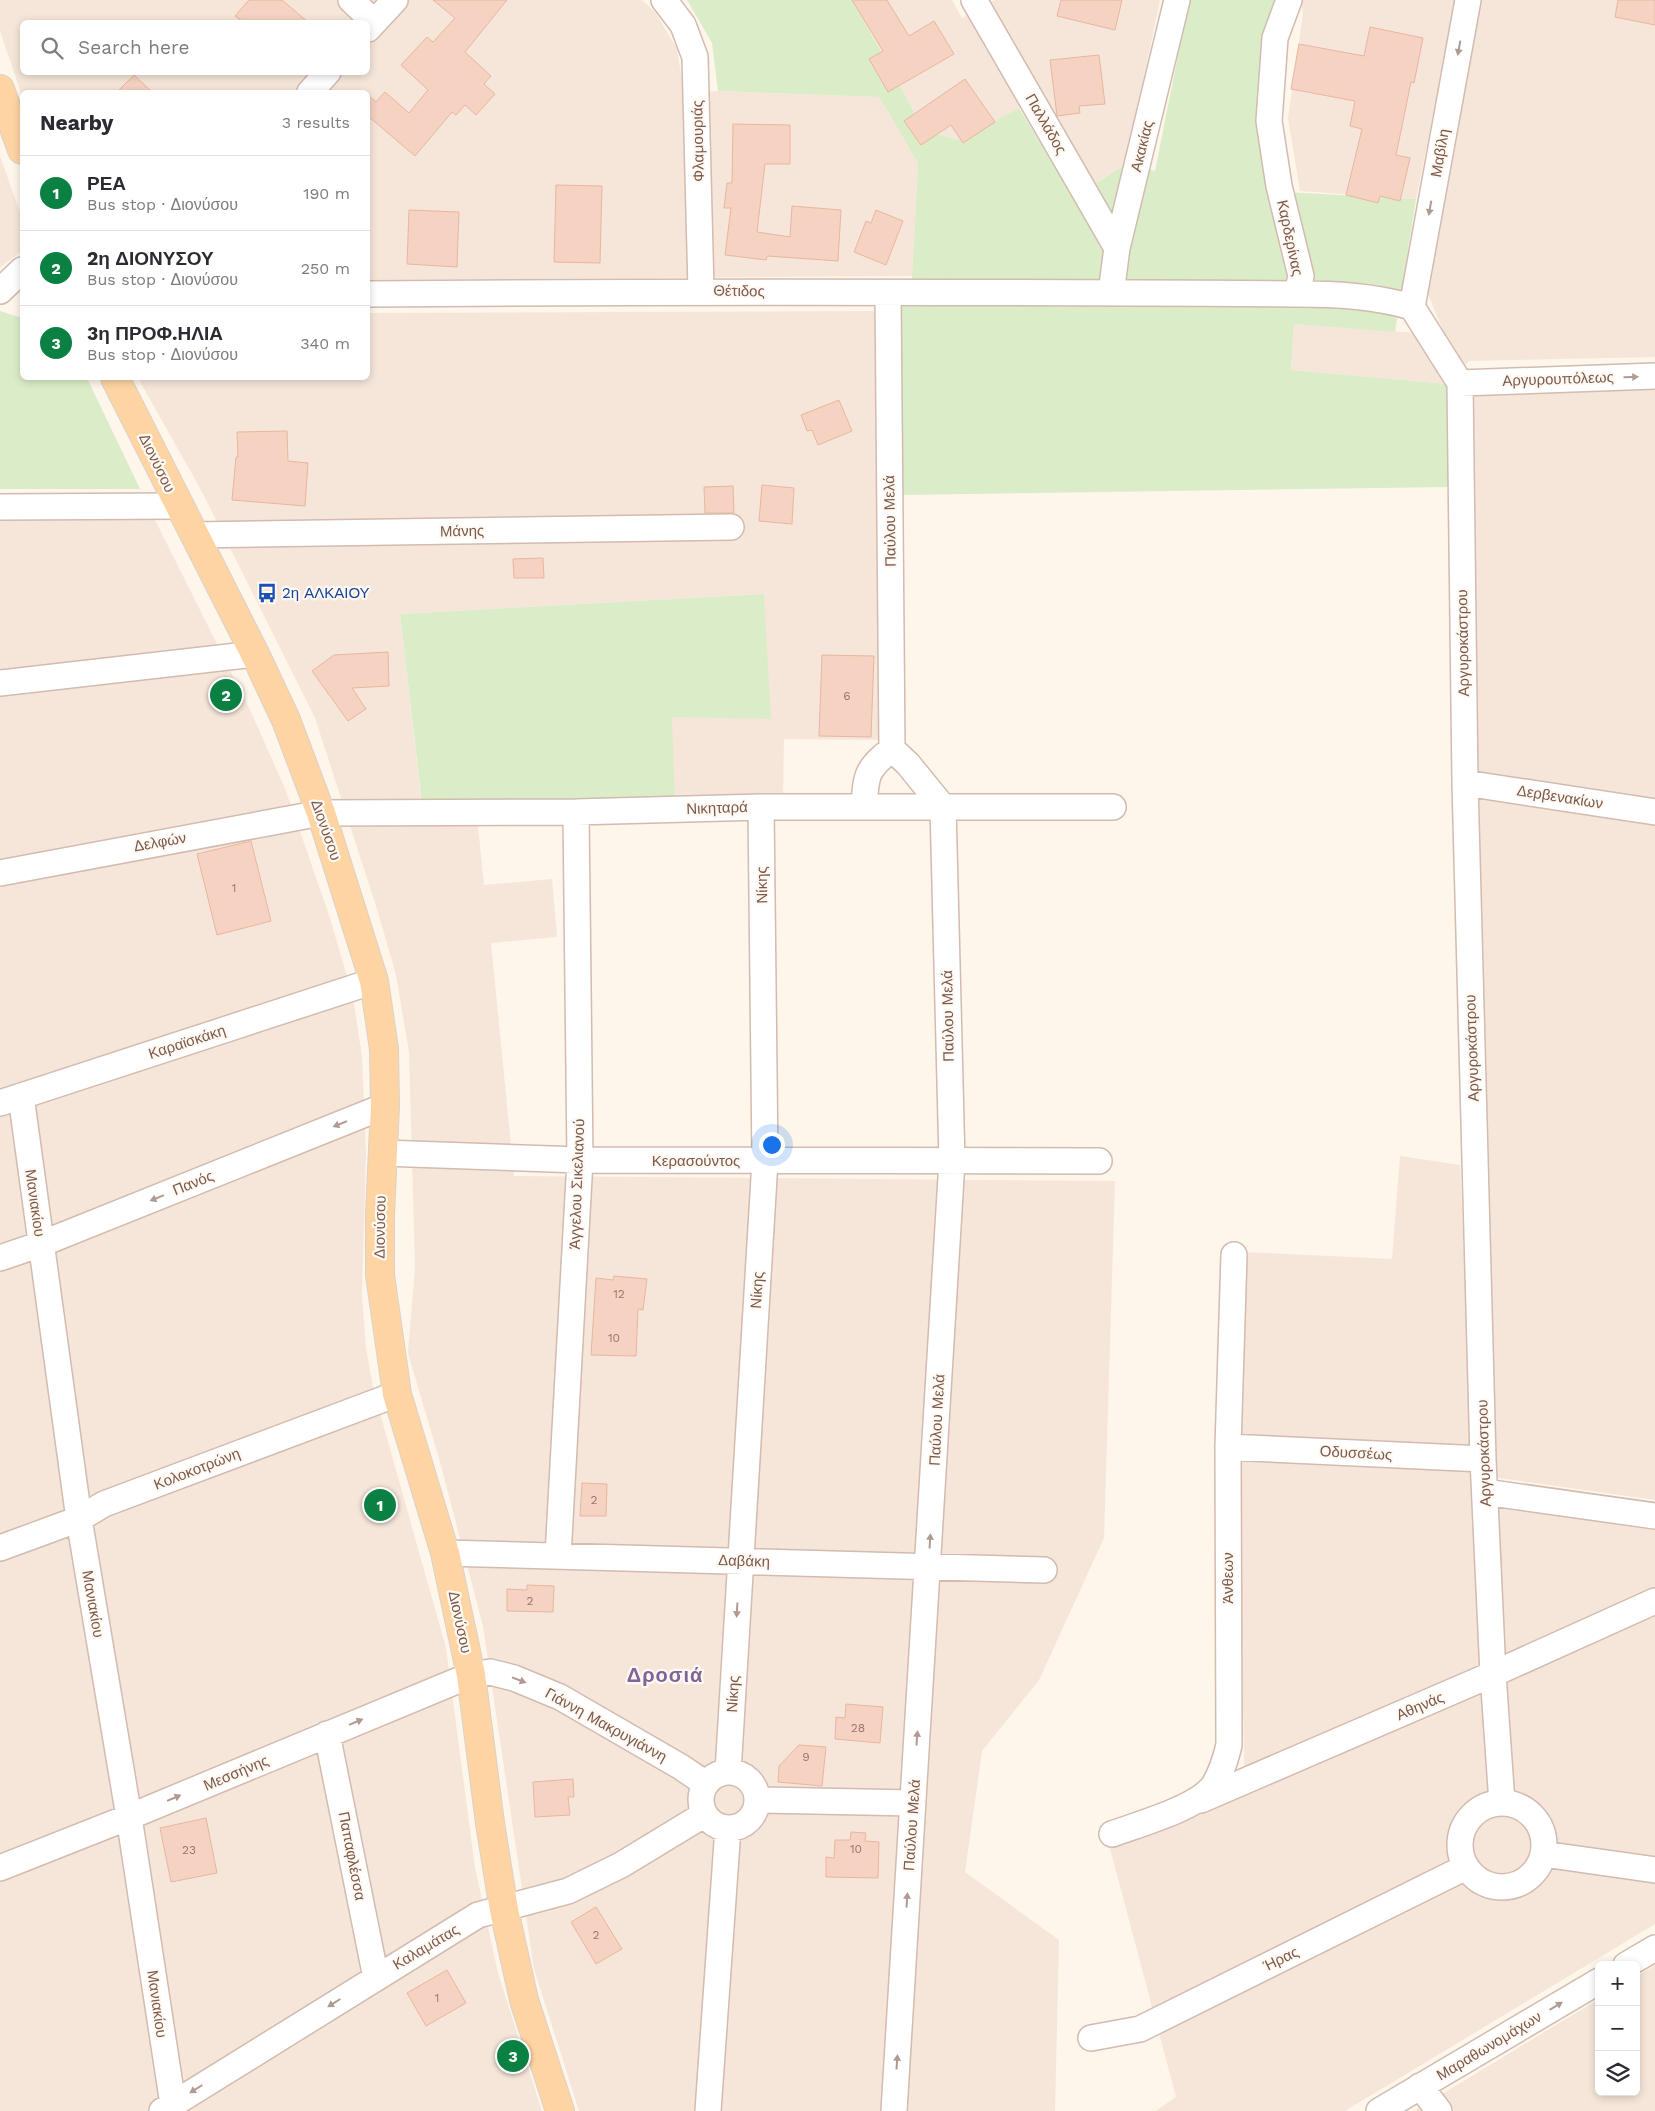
<!DOCTYPE html>
<html lang="en">
<head>
<meta charset="utf-8">
<style>
	body { margin:0; font-family:"Work Sans",sans-serif; background:#f7f7f7; color:#2b2b33 }
	.controls { position:absolute; right:15px; bottom:15px; display:grid; overflow:hidden; border-radius:8px; box-shadow:0 2px 8px #0003 }
	.controls button { width:45px; height:45px; display:grid; place-items:center; padding:0; border:0; border-bottom:1px solid #e1e1e2; background:#fff; color:#2b2b33; font:25px sans-serif }
	.you { position:absolute; left:771px; top:1144px; width:18px; height:18px; margin:-12px; border:4px solid #fff; border-radius:50%; background:#1a73e8; box-shadow:0 0 0 8px #1a73e833 }
	.badge { display:grid; place-items:center; width:32px; height:32px; border-radius:50%; background:#0b8043; color:#fff; font-size:16px; font-weight:700 }
	.pin { position:absolute; translate:-50% -50%; border:2px solid #fff; box-shadow:0 1px 5px #0006 }
	.list { margin:0; padding:0; list-style:none }
	h2 { display:flex; justify-content:space-between; align-items:center; height:65px; margin:0; padding:0 20px; font-size:21px }
	h2 small { font-size:16px; font-weight:400; color:#7c7c81 }
	.list li { display:grid; grid-template-columns:32px 1fr auto; gap:15px; align-items:center; box-sizing:border-box; height:75px; padding:0 20px; border-top:1px solid #e1e1e2 }
	.list b { display:block; font-size:19px; white-space:nowrap }
	.list p { margin:0; font-size:16px; white-space:nowrap; color:#7c7c81 }
	.list em { font-size:16px; font-style:normal; color:#7c7c81 }
	.icon { flex:none; width:28px; height:28px; fill:none; stroke:currentColor; stroke-width:2; stroke-linecap:round; stroke-linejoin:round }
	.map { position:relative; flex:none; width:1655px; height:2111px; overflow:hidden }
	.search { position:absolute; background:#fff; box-shadow:0 2px 8px #0003; left:20px; top:20px; width:350px; height:55px; display:flex; align-items:center; gap:12px; box-sizing:border-box; padding:0 18px; border-radius:8px; color:#7c7c81; font-size:19px }
	.panel { position:absolute; background:#fff; box-shadow:0 2px 8px #0003; left:20px; top:90px; width:350px; height:290px; border-radius:8px }
	.map>svg:first-child { display:block }
	.residential { fill:#f6e6d9; fill-rule:evenodd }
	.green { fill:#daedc8 }
	.building { fill:#f5d2c1; stroke:#e8b6a0 }
	.lines { fill:none; stroke-linecap:round; stroke-linejoin:round }
	.minor-casing { stroke:#d2bbaf; stroke-width:28 }
	.major-casing { stroke:#dad1cd; stroke-width:30 }
	.minor { stroke:#fff; stroke-width:25 }
	.major { stroke:#fed4a2; stroke-width:28 }
	.oneway { fill:#b09b93 }
	.labels { text-anchor:middle; stroke-width:4.5; stroke-linejoin:round; paint-order:stroke }
	.number-label { font-size:12px; fill:#9a7768 }
	.street-label { font-size:15px; fill:#7c594b; stroke:#fff9f3 }
	.transit-label { font-size:15px; fill:#164399; stroke:#fff9f3; text-anchor:start }
	.district-label { font-size:20px; font-weight:bold; letter-spacing:1px; fill:#816497; stroke:#fff9f3 }
</style>
</head>
<body>
<div class="map">
<svg width="1655" height="2111" viewBox="0 0 1655 2111">
	<rect width="100%" height="100%" fill="#fef5eb"/>
	<path class="residential" d="M 0,0 L 642,0 L 655,12 L 677,49 L 684,93 L 718,91 L 879,97 L 918,163 L 912,276 L 368,280 L 368,92 L 22,92 L 22,96 L 0,31 ZM 22,22 L 368,22 L 368,72 L 22,72 Z
		M 852,0 L 952,0 L 962,18 L 995,0 L 1160,0 L 1126,164 L 1093,184 L 1041,96 L 960,140 L 925,131 Z
		M 1301,0 L 1456,0 L 1416,199 L 1300,191 L 1288,118 L 1303,14 Z
		M 1479,0 L 1655,0 L 1655,357 L 1469,361 L 1448,384 L 1291,370 L 1294,324 L 1445,335 L 1426,290 Z
		M 0,156 L 22,218 L 22,251 L 0,267 Z
		M 876,311 L 882,740 L 784,739 L 783,800 L 675,797 L 671,717 L 764,594 L 400,614 L 424,825 L 478,826 L 484,885 L 552,879 L 557,937 L 491,943 L 514,1176 L 1115,1181 L 1104,1538 L 1039,1680 L 982,1751 L 965,1872 L 1059,1940 L 1055,2111 L 579,2111 L 534,1969 L 483,1626 L 440,1462 L 408,1353 L 415,1267 L 409,1052 L 396,975 L 378,912 L 315,718 L 201,490 L 138,378 L 368,378 L 368,313 Z
		M 1655,384 L 1655,1500 L 1492,1477 L 1474,787 L 1473,393 Z
		M 152,514 L 251,712 L 286,791 L 329,915 L 353,997 L 362,1057 L 366,1153 L 362,1295 L 366,1349 L 374,1392 L 446,1648 L 475,1868 L 498,1973 L 542,2111 L 0,2111 L 0,515 Z
		M 1400,1156 L 1460,1165 L 1475,1499 L 1655,1526 L 1655,1924 L 1345,2111 L 1155,2111 L 1176,2097 L 1109,1845 L 1245,1793 L 1237,1451 L 1243,1252 L 1392,1259 Z
		M 1655,1965 L 1655,2111 L 1414,2111 L 1599,1999 L 1599,2092 L 1636,2092 L 1636,1977 Z"/>
	<path class="green" d="M 687,0 L 852,0 L 925,131 L 960,140 L 1019,108 L 1073,197 L 1126,164 L 1155,171 L 1189,0 L 1277,0 L 1260,113 L 1267,191 L 1416,199 L 1395,332 L 1294,324 L 1291,370 L 1448,384 L 1449,487 L 901,495 L 897,299 L 914,297 L 912,276 L 918,163 L 879,97 L 718,91 L 712,43 Z
		M 0,311 L 22,318 L 22,378 L 87,378 L 140,489 L 0,489 Z
		M 764,594 L 771,719 L 672,717 L 675,797 L 422,804 L 400,614 Z"/>
	<path class="building" d="M 249,0 L 282,0 L 308,22 L 243,22 L 235,16 Z
		M 433,0 L 507,0 L 465,52 L 491,76 L 484,84 L 495,94 L 476,115 L 465,105 L 456,115 L 452,112 L 415,156 L 368,116 L 368,95 L 376,102 L 385,92 L 409,113 L 428,90 L 401,65 L 427,37 L 433,42 L 455,18 Z
		M 852,0 L 887,0 L 909,36 L 934,21 L 954,54 L 888,92 L 869,59 L 883,51 Z
		M 1061,0 L 1122,0 L 1115,30 L 1057,16 Z
		M 1618,0 L 1655,0 L 1655,25 L 1615,17 Z
		M 1370,27 L 1423,38 L 1414,83 L 1411,82 L 1396,155 L 1410,158 L 1400,201 L 1380,196 L 1378,203 L 1346,195 L 1362,129 L 1350,126 L 1355,101 L 1291,89 L 1299,44 L 1364,56 Z
		M 1099,55 L 1105,104 L 1079,106 L 1080,113 L 1057,116 L 1050,60 Z
		M 134,75 L 152,92 L 117,92 Z
		M 965,79 L 995,122 L 963,143 L 951,125 L 921,145 L 904,121 Z
		M 733,124 L 790,125 L 790,164 L 765,164 L 757,232 L 790,237 L 792,206 L 841,210 L 838,261 L 767,256 L 766,260 L 725,255 L 731,208 L 724,208 L 727,183 L 732,183 Z
		M 556,185 L 602,186 L 600,263 L 554,262 Z
		M 409,210 L 459,212 L 457,267 L 407,264 Z
		M 876,210 L 903,221 L 886,265 L 854,252 L 866,221 L 871,223 Z
		M 839,400 L 852,431 L 818,445 L 812,430 L 807,431 L 801,415 Z
		M 287,431 L 288,461 L 308,463 L 305,506 L 232,500 L 236,457 L 238,457 L 237,432 Z
		M 762,485 L 794,488 L 792,524 L 759,521 Z
		M 733,486 L 734,513 L 705,513 L 704,487 Z
		M 543,558 L 544,578 L 514,578 L 513,559 Z
		M 388,652 L 389,686 L 352,688 L 366,709 L 348,721 L 312,671 L 334,655 Z
		M 822,655 L 874,656 L 871,737 L 819,736 Z
		M 251,841 L 271,921 L 217,935 L 197,854 Z
		M 614,1276 L 647,1279 L 643,1310 L 638,1309 L 636,1356 L 591,1355 L 596,1278 L 613,1280 Z
		M 582,1483 L 607,1484 L 606,1516 L 580,1516 Z
		M 527,1585 L 554,1586 L 553,1612 L 507,1611 L 507,1589 L 527,1590 Z
		M 846,1704 L 883,1707 L 880,1743 L 835,1739 L 836,1717 L 845,1718 Z
		M 799,1745 L 826,1747 L 822,1786 L 778,1782 L 779,1766 Z
		M 573,1779 L 574,1797 L 568,1797 L 570,1815 L 535,1817 L 533,1782 Z
		M 206,1818 L 217,1873 L 171,1882 L 160,1828 Z
		M 851,1832 L 866,1833 L 865,1841 L 879,1842 L 878,1878 L 826,1877 L 826,1857 L 834,1858 L 835,1840 L 850,1840 Z
		M 596,1907 L 622,1949 L 596,1964 L 571,1922 Z
		M 447,1970 L 466,2003 L 426,2026 L 407,1993 Z"/>
	<g class="lines">
		<defs>
			<path id="minor" d="M 351,0 L 374,22
				M 664,0 L 683,25 L 695,57 L 701,290
				M 974,0 L 1117,248
				M 368,29 L 395,0
				M 310,92 L 328,72
				M 0,291 L 22,270
				M 888,293 L 892,749 L 908,764 L 943,807 L 952,1161 L 894,2111
				M 1111,293 L 1117,248 L 1177,0
				M 368,294 C 677,291 987,292 1297,294 L 1301,276 L 1279,186 L 1269,121 L 1275,38 L 1289,0
				M 1297,294 C 1336,294 1374,296 1412,307
				M 1412,307 L 1460,383 L 1465,783 L 1483,1459 L 1493,1674 L 1502,1803
				M 1412,307 L 1468,0
				M 1460,383 L 1655,376
				M 0,507 L 179,506
				M 194,535 L 731,527
				M 0,683 L 255,654
				M 1465,783 L 1655,812
				M 864,807 C 866,775 866,769 892,749
				M 0,873 L 321,813 L 576,812 L 761,807 L 1113,807
				M 21,1096 L 79,1519 L 129,1817 L 174,2111
				M 0,1103 L 374,981
				M 383,1153 L 580,1160 L 1099,1161
				M 0,1258 L 41,1244 L 385,1106
				M 1228,1447 L 1483,1459
				M 1485,1492 L 1655,1516
				M 0,1548 L 79,1519 L 104,1504 L 397,1394
				M 445,1553 L 1044,1570
				M 558,1556 L 580,1160 L 576,812
				M 327,1734 L 376,1978
				M 728,1772 L 765,1161 L 761,807
				M701 1800a28 28 0 1 1 56 0a28 28 0 1 1-56 0Z
				M 757,1800 L 913,1803
				M 1201,1800 L 1493,1674 L 1655,1601
				M1460 1845a42 42 0 1 1 84 0a42 42 0 1 1-84 0Z
				M 1112,1834 C 1139,1824 1198,1808 1214,1785 C 1221,1773 1226,1758 1229,1745 L 1228,1447 L 1234,1255
				M 1543,1854 L 1655,1870
				M 0,1868 L 129,1817 L 471,1675 L 490,1672 L 514,1678 L 560,1697 L 681,1767 L 706,1784
				M 1626,1965 L 1655,1948
				M 1091,2038 L 1140,2029 L 1466,1867
				M 1420,2086 L 1439,2111
				M 162,2111 L 478,1915 L 568,1891 L 621,1865 L 705,1814
				M 708,2111 L 728,1828
				M 1379,2111 L 1599,1981"/>
			<path id="major" d="M 0,89 L 22,150
				M 115,378 L 255,654 L 286,720 L 321,813 L 374,981 L 384,1049 L 385,1106 L 380,1214 L 380,1275 L 397,1394 L 445,1553 L 471,1675 L 490,1823 L 504,1910 L 524,2000 L 560,2111"/>
		</defs>
		<use href="#minor" class="minor-casing"/>
		<use href="#major" class="major-casing"/>
		<use href="#minor" class="minor"/>
		<use href="#major" class="major"/>
	</g>
	<defs><path id="oneway-solid" d="M-6-.8H1V-3.2L6.5 0L1 3.2V.8H-6Z" transform="scale(1.25)"/></defs>
	<g class="oneway">
		<use href="#oneway-solid" transform="translate(1459 48) rotate(100)"/>
		<use href="#oneway-solid" transform="translate(1430 208) rotate(100)"/>
		<use href="#oneway-solid" transform="translate(1631 377) rotate(-2)"/>
		<use href="#oneway-solid" transform="translate(340 1124) rotate(158)"/>
		<use href="#oneway-solid" transform="translate(157 1198) rotate(158)"/>
		<use href="#oneway-solid" transform="translate(930 1541) rotate(-87)"/>
		<use href="#oneway-solid" transform="translate(737 1610) rotate(93)"/>
		<use href="#oneway-solid" transform="translate(519 1680) rotate(21)"/>
		<use href="#oneway-solid" transform="translate(356 1722) rotate(-23)"/>
		<use href="#oneway-solid" transform="translate(917 1738) rotate(-86)"/>
		<use href="#oneway-solid" transform="translate(174 1798) rotate(-23)"/>
		<use href="#oneway-solid" transform="translate(907 1900) rotate(-86)"/>
		<use href="#oneway-solid" transform="translate(334 2003) rotate(148)"/>
		<use href="#oneway-solid" transform="translate(1556 2006) rotate(-31)"/>
		<use href="#oneway-solid" transform="translate(897 2062) rotate(-86)"/>
		<use href="#oneway-solid" transform="translate(196 2089) rotate(148)"/>
	</g>
	<defs>
		<symbol id="bus-bare" viewBox="-9 -9 18 18"><path d="M-5-6H5V4H4V6H2V4H-2V6H-4V4H-5ZM-3.5-4V0h7V-4ZM-3.5 1.2v1.5H-2V1.2ZM2 1.2v1.5H3.5V1.2Z" fill="#1a4fb4" stroke="#fff9f3" stroke-width="2.5" paint-order="stroke"/></symbol>
	</defs>
	<g fill-rule="evenodd">
		<use href="#bus-bare" x="253" y="579" width="28" height="28"/>
	</g>
	<g class="labels">
		<g class="number-label">
			<text x="847" y="700">6</text>
			<text x="234" y="892">1</text>
			<text x="619" y="1298">12</text>
			<text x="614" y="1342">10</text>
			<text x="594" y="1504">2</text>
			<text x="530" y="1605">2</text>
			<text x="858" y="1732">28</text>
			<text x="806" y="1761">9</text>
			<text x="856" y="1853">10</text>
			<text x="189" y="1854">23</text>
			<text x="596" y="1939">2</text>
			<text x="437" y="2002">1</text>
		</g>
		<g class="street-label">
			<text transform="translate(1046 124) rotate(60)" y="5">Παλλάδος</text>
			<text transform="translate(698 141) rotate(-91)" y="5">Φλαμουριάς</text>
			<text transform="translate(1142 146) rotate(-76)" y="5">Ακακίας</text>
			<text transform="translate(1440 153) rotate(-80)" y="5">Μαβίλη</text>
			<text transform="translate(1290 238) rotate(78)" y="5">Καρδερίνας</text>
			<text transform="translate(739 291) rotate(1)" y="5">Θέτιδος</text>
			<text transform="translate(1558 379) rotate(-2)" y="5">Αργυρουπόλεως</text>
			<text transform="translate(157 463) rotate(64)" y="5">Διονύσου</text>
			<text transform="translate(890 521) rotate(-91)" y="5">Παύλου Μελά</text>
			<text transform="translate(462 531) rotate(-1)" y="5">Μάνης</text>
			<text transform="translate(1463 643) rotate(-91)" y="5">Αργυροκάστρου</text>
			<text transform="translate(1560 797) rotate(9)" y="5">Δερβενακίων</text>
			<text transform="translate(717 808) rotate(-2)" y="5">Νικηταρά</text>
			<text transform="translate(326 830) rotate(71)" y="5">Διονύσου</text>
			<text transform="translate(160 842) rotate(-10)" y="5">Δελφών</text>
			<text transform="translate(762 885) rotate(-91)" y="5">Νίκης</text>
			<text transform="translate(948 1016) rotate(-91)" y="5">Παύλου Μελά</text>
			<text transform="translate(187 1042) rotate(-18)" y="5">Καραϊσκάκη</text>
			<text transform="translate(1472 1048) rotate(-92)" y="5">Αργυροκάστρου</text>
			<text x="696" y="1166">Κερασούντος</text>
			<text transform="translate(193 1183) rotate(-22)" y="5">Πανός</text>
			<text transform="translate(577 1184) rotate(-88)" y="5">Άγγελου Σικελιανού</text>
			<text transform="translate(35 1203) rotate(82)" y="5">Μανιακίου</text>
			<text transform="translate(380 1227) rotate(-89)" y="5">Διονύσου</text>
			<text transform="translate(757 1290) rotate(-86)" y="5">Νίκης</text>
			<text transform="translate(937 1420) rotate(-87)" y="5">Παύλου Μελά</text>
			<text transform="translate(1356 1453) rotate(3)" y="5">Οδυσσέως</text>
			<text transform="translate(1484 1453) rotate(-92)" y="5">Αργυροκάστρου</text>
			<text transform="translate(197 1469) rotate(-21)" y="5">Κολοκοτρώνη</text>
			<text transform="translate(744 1561) rotate(2)" y="5">Δαβάκη</text>
			<text transform="translate(1228 1578) rotate(-90)" y="5">Άνθεων</text>
			<text transform="translate(93 1604) rotate(80)" y="5">Μανιακίου</text>
			<text transform="translate(460 1622) rotate(78)" y="5">Διονύσου</text>
			<text transform="translate(733 1694) rotate(-87)" y="5">Νίκης</text>
			<text transform="translate(1420 1706) rotate(-23)" y="5">Αθηνάς</text>
			<text transform="translate(606 1725) rotate(29)" y="5">Γιάννη Μακρυγιάννη</text>
			<text transform="translate(236 1773) rotate(-23)" y="5">Μεσσήνης</text>
			<text transform="translate(912 1825) rotate(-86)" y="5">Παύλου Μελά</text>
			<text transform="translate(352 1856) rotate(79)" y="5">Παπαφλέσσα</text>
			<text transform="translate(426 1947) rotate(-31)" y="5">Καλαμάτας</text>
			<text transform="translate(1281 1959) rotate(-26)" y="5">Ήρας</text>
			<text transform="translate(157 2004) rotate(82)" y="5">Μανιακίου</text>
			<text transform="translate(1489 2046) rotate(-31)" y="5">Μαραθωνομάχων</text>
		</g>
		<g class="transit-label">
			<text x="282" y="598">2η ΑΛΚΑΙΟΥ</text>
		</g>
		<g class="district-label">
			<text x="665" y="1682">Δροσιά</text>
		</g>
	</g>
</svg>
<div class="controls">
<button>+</button>
<button>−</button>
<button><svg class="icon" aria-label="layers" viewBox="0 0 24 24"><path d="M12 4l9 5-9 5-9-5zM3 14l9 5 9-5"/></svg></button>
</div>
<div class="you"></div>
<div class="pin badge" style="left:380px;top:1505px">1</div>
<div class="pin badge" style="left:226px;top:695px">2</div>
<div class="pin badge" style="left:513px;top:2056px">3</div>
<div class="search"><svg class="icon" aria-label="search" viewBox="0 0 24 24"><circle cx="10" cy="10" r="6"/><path d="M15 15l6 6"/></svg>Search here</div>
<section class="panel">
<h2>Nearby<small>3 results</small></h2>
<ul class="list">
<li><span class="badge">1</span><div><b>ΡΕΑ</b><p>Bus stop · Διονύσου</p></div><em>190 m</em></li>
<li><span class="badge">2</span><div><b>2η ΔΙΟΝΥΣΟΥ</b><p>Bus stop · Διονύσου</p></div><em>250 m</em></li>
<li><span class="badge">3</span><div><b>3η ΠΡΟΦ.ΗΛΙΑ</b><p>Bus stop · Διονύσου</p></div><em>340 m</em></li>
</ul>
</section>
</div>
</body>
</html>
